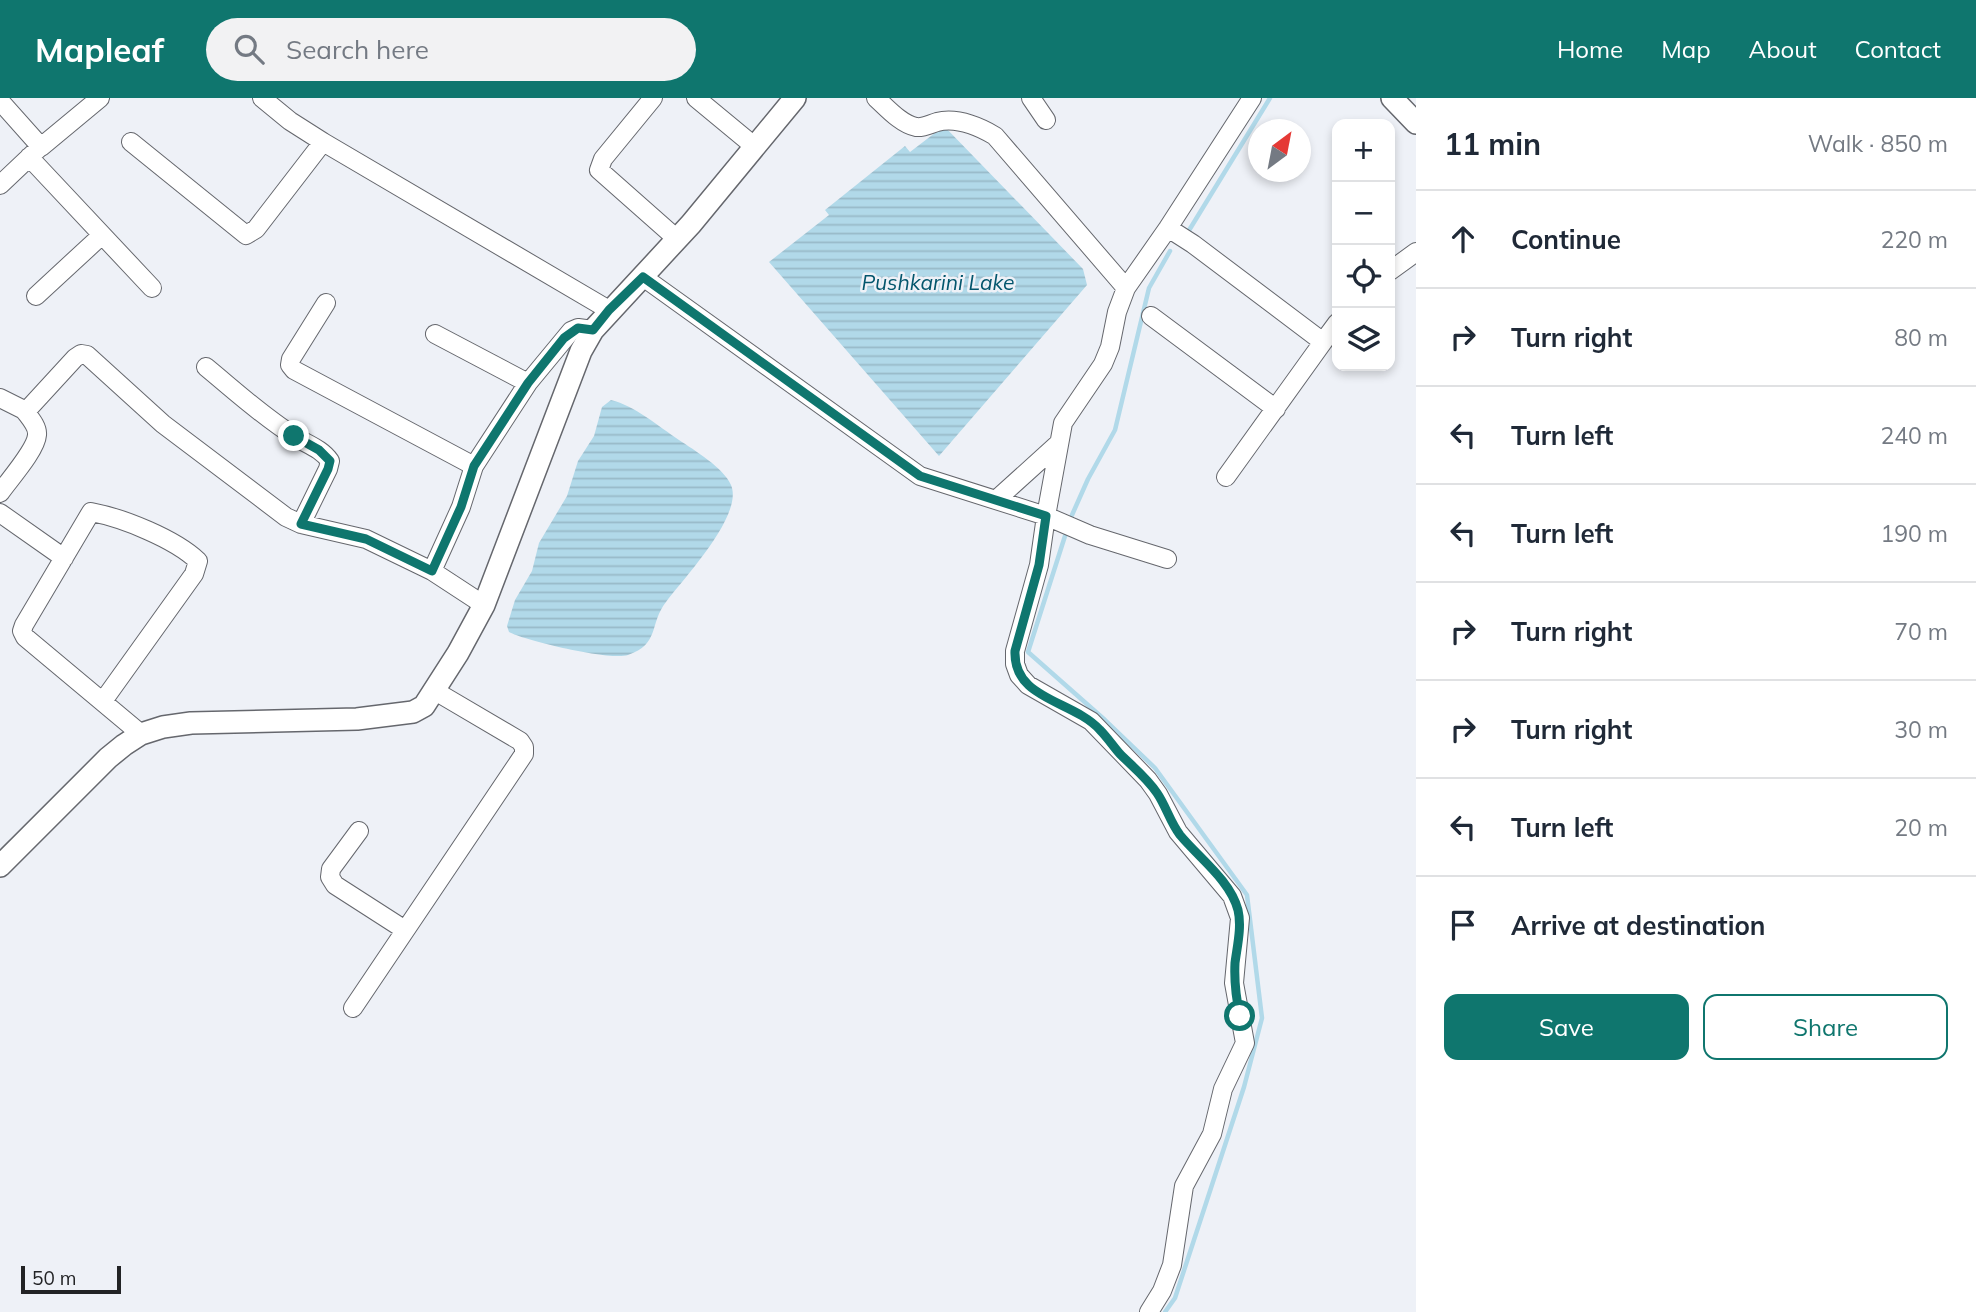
<!DOCTYPE html>
<html lang="en">
<head>
<meta charset="utf-8">
<style>
	body { margin:0; font-family:Mulish,sans-serif; background:#f2f2f3; color:#1f2937 }
	.controls { position:absolute; right:21px; top:21px; display:grid; overflow:hidden; border-radius:14px; box-shadow:0 4px 10px #0003 }
	.controls button { width:63px; height:63px; display:grid; place-items:center; padding:0; border:0; border-bottom:2px solid #e0e1e3; background:#fff; color:#1f2937; font:35px sans-serif }
	.compass { position:absolute; left:1248px; top:21px; width:63px; height:63px; border-radius:50%; background:#fff; box-shadow:0 4px 10px #0003; rotate:32deg }
	.scale { position:absolute; left:21px; bottom:18px; width:100px; box-sizing:border-box; padding-left:7px; border:4px solid #222325; border-top:0; font-size:19px; line-height:24px; white-space:nowrap; color:#222325; -webkit-text-stroke:5px #eef1f7; paint-order:stroke }
	.stop { position:absolute; width:21px; height:21px; margin:-16px; border:5px solid #0f766e; border-radius:50%; background:#fff }
	.stop.end { background:#0f766e; border-color:#fff; box-shadow:0 2px 7px #0008 }
	.list { margin:0; padding:0; list-style:none }
	h2 { display:flex; justify-content:space-between; align-items:center; height:91px; margin:0; padding:0 28px; font-size:30px }
	h2 small { font-size:23px; font-weight:400; color:#747a83 }
	.list li { display:grid; grid-template-columns:46px 1fr auto; gap:21px; align-items:center; box-sizing:border-box; height:98px; padding:0 28px; border-top:2px solid #e0e1e3 }
	.list b { display:block; font-size:26px; white-space:nowrap }
	.list em { font-size:23px; font-style:normal; color:#747a83 }
	.actions { display:flex; gap:14px; padding:21px 28px }
	.actions a { flex:1; padding:16px 0; border:2px solid #0f766e; border-radius:14px; text-align:center; font-size:24px; color:#0f766e }
	.actions .main { background:#0f766e; color:#fff }
	.icon { flex:none; width:38px; height:38px; fill:none; stroke:currentColor; stroke-width:2; stroke-linecap:round; stroke-linejoin:round }
	.map { position:relative; flex:none; width:1416px; height:1214px; overflow:hidden }
	header { display:flex; align-items:center; gap:42px; box-sizing:border-box; height:98px; padding:0 35px; background:#0f766e; color:#fff }
	header strong { font-size:33px }
	nav { display:flex; gap:38px; margin-inline-start:auto; font-size:24px }
	.search { width:490px; height:63px; background:#f2f2f3; display:flex; align-items:center; gap:18px; box-sizing:border-box; padding:0 24px; border-radius:38px; color:#747a83; font-size:26px }
	main { display:flex }
	aside { flex:1; background:#fff }
	.map>svg:first-child { display:block }
	.water { fill:url(#water-rules) }
	.lines { fill:none; stroke-linecap:round; stroke-linejoin:round }
	.stream { stroke:#b1d9e9; stroke-width:4.5 }
	.minor-casing { stroke:#65676d; stroke-width:20 }
	.major-casing { stroke:#65676d; stroke-width:24 }
	.minor { stroke:#fff; stroke-width:18 }
	.major { stroke:#fff; stroke-width:21 }
	.route { stroke:#0f766e; stroke-width:9 }
	.labels { text-anchor:middle; stroke-width:5; stroke-linejoin:round; paint-order:stroke }
	.water-label { font-size:21px; font-style:italic; fill:#04566d; stroke:#eef1f7 }
</style>
</head>
<body>
<header>
<strong>Mapleaf</strong>
<div class="search"><svg class="icon" aria-label="search" viewBox="0 0 24 24"><circle cx="10" cy="10" r="6"/><path d="M15 15l6 6"/></svg>Search here</div>
<nav><a>Home</a><a>Map</a><a>About</a><a>Contact</a></nav>
</header>
<main>
<div class="map">
<svg width="1416" height="1214" viewBox="0 0 1416 1214">
	<defs>
		<pattern id="water-rules" width="6" height="5" patternUnits="userSpaceOnUse" patternTransform="scale(1.75)"><rect width="6" height="5" fill="#b1d9e9"/><path d="M0 2.5h6" fill="none" stroke="#98bac8"/></pattern>
	</defs>
	<rect width="100%" height="100%" fill="#eef1f7"/>
	<path class="water" d="M 944,28 L 1083,171 L 1087,187 L 939,358 L 769,164 L 829,117 L 825,112 L 905,48 L 910,54 Z
		M 611,302 C 635,308 658,328 679,342 C 694,352 724,370 731,387 C 744,417 683,481 666,504 C 649,526 660,546 628,557 C 611,563 526,543 509,534 L 507,528 L 515,502 L 532,473 L 539,445 L 567,398 L 578,363 L 594,338 L 602,309 Z"/>
	<g class="lines">
		<path class="stream" d="M 1188,134 L 1270,0
			M 1072,417 L 1088,381 L 1115,332 L 1149,190 L 1170,153
			M 1065,438 L 1028,554 L 1105,622 L 1155,670 L 1247,797 L 1262,920 L 1244,989 L 1175,1200 L 1165,1214"/>
		<defs>
			<path id="minor" d="M 262,0 L 290,23 L 323,44 L 609,212
				M 653,0 L 603,61 L 599,72 L 677,141
				M 696,0 L 754,48
				M 876,0 C 887,10 901,26 916,29 C 924,30 930,26 937,24 C 957,19 978,28 995,38 L 1126,190
				M 1031,0 L 1046,22
				M 0,3 L 41,49 L 100,0
				M 131,44 L 246,137 L 256,131 L 323,44
				M 29,59 L 152,190
				M 0,87 L 38,51
				M 1168,130 L 1193,146 L 1323,244 L 1337,225
				M 1390,173 L 1416,154
				M 643,179 L 920,378 L 1046,418 L 1063,325 L 1103,266 L 1110,249 L 1117,214 L 1126,190 L 1168,130 L 1252,0
				M 36,198 L 102,137
				M 326,205 L 291,261 L 290,267 L 294,272 L 474,368
				M 1151,218 L 1276,311
				M 435,236 L 528,285 L 571,233 L 578,230 L 593,232
				M 206,269 C 234,292 262,318 294,338 C 306,346 321,350 330,363 L 328,371 L 301,426
				M 0,300 L 24,312 L 30,309 L 75,260 L 81,256 L 87,257 L 163,326 L 286,419 L 301,426 L 366,441 L 432,473 L 484,507
				M 1226,379 L 1323,244
				M 0,395 C 9,382 36,352 37,337 C 38,328 29,319 24,312
				M 996,402 L 1059,345
				M 0,415 L 64,460
				M 432,473 L 461,409 L 474,368 L 528,285
				M 103,603 L 194,476 L 198,463 C 175,441 123,420 91,414 L 24,527 L 22,533 L 25,539 L 141,636
				M 359,733 L 331,771 L 330,779 L 335,787 L 405,832
				M 353,910 L 524,656 L 524,649 L 520,643 L 435,593
				M 1149,1214 L 1162,1193 L 1172,1167 L 1184,1088 L 1212,1036 L 1223,991 L 1245,945 L 1234,885 L 1240,820 L 1232,798 L 1178,734 L 1158,696 L 1148,682 L 1091,623 L 1028,587 L 1019,577 L 1015,566 L 1015,553 L 1039,467 L 1046,418 L 1090,437 L 1167,461"/>
			<path id="major" d="M 1392,0 L 1416,25
				M 0,768 L 108,660 L 124,647 L 141,636 L 163,629 L 191,625 L 357,621 L 413,614 L 424,608 L 458,555 L 484,507 L 581,253 L 593,232 L 691,126 L 795,0"/>
		</defs>
		<use href="#minor" class="minor-casing"/>
		<use href="#major" class="major-casing"/>
		<use href="#minor" class="minor"/>
		<use href="#major" class="major"/>
	</g>
	<g class="lines">
		<path class="route" d="M 294,338 L 319,352 L 330,363 L 328,371 L 301,426 L 366,441 L 432,473 L 461,409 L 474,368 L 528,285 L 564,240 L 578,230 L 593,232 L 609,212 L 643,179 L 920,378 L 1046,418 L 1039,467 L 1015,553 C 1013,602 1073,602 1100,632 C 1107,639 1113,648 1120,656 C 1133,669 1147,680 1157,695 C 1166,708 1170,724 1180,737 C 1199,760 1230,782 1238,812 C 1242,829 1237,849 1235,865 C 1234,884 1236,900 1240,918"/>
	</g>
	<g class="labels">
		<g class="water-label">
			<text x="938" y="192">Pushkarini Lake</text>
		</g>
	</g>
</svg>
<div class="controls">
<button>+</button>
<button>−</button>
<button><svg class="icon" aria-label="locate" viewBox="0 0 24 24"><circle cx="12" cy="12" r="6"/><path d="M12 2v4M12 18v4M2 12h4M18 12h4"/></svg></button>
<button><svg class="icon" aria-label="layers" viewBox="0 0 24 24"><path d="M12 4l9 5-9 5-9-5zM3 14l9 5 9-5"/></svg></button>
</div>
<svg class="compass" viewBox="-18 -18 36 36"><path d="M0-13l5 13h-10z" fill="#e53935"/><path d="M0 13l5-13h-10z" fill="#747a83"/></svg>
<div class="scale">50 m</div>
<div class="stop" style="left:1240px;top:918px"></div>
<div class="stop end" style="left:294px;top:338px"></div>
</div>
<aside>
<h2>11 min<small>Walk · 850 m</small></h2>
<ul class="list">
<li><svg class="icon" aria-label="ahead" viewBox="0 0 24 24"><path d="M12 20V5M6 11l6-6 6 6"/></svg><div><b>Continue</b></div><em>220 m</em></li>
<li><svg class="icon" aria-label="right" viewBox="0 0 24 24"><path d="M7 20v-9h11M14 6l5 5-5 5"/></svg><div><b>Turn right</b></div><em>80 m</em></li>
<li><svg class="icon" aria-label="left" viewBox="0 0 24 24"><path d="M17 20v-9H6M10 6l-5 5 5 5"/></svg><div><b>Turn left</b></div><em>240 m</em></li>
<li><svg class="icon" aria-label="left" viewBox="0 0 24 24"><path d="M17 20v-9H6M10 6l-5 5 5 5"/></svg><div><b>Turn left</b></div><em>190 m</em></li>
<li><svg class="icon" aria-label="right" viewBox="0 0 24 24"><path d="M7 20v-9h11M14 6l5 5-5 5"/></svg><div><b>Turn right</b></div><em>70 m</em></li>
<li><svg class="icon" aria-label="right" viewBox="0 0 24 24"><path d="M7 20v-9h11M14 6l5 5-5 5"/></svg><div><b>Turn right</b></div><em>30 m</em></li>
<li><svg class="icon" aria-label="left" viewBox="0 0 24 24"><path d="M17 20v-9H6M10 6l-5 5 5 5"/></svg><div><b>Turn left</b></div><em>20 m</em></li>
<li><svg class="icon" aria-label="arrive" viewBox="0 0 24 24"><path d="M6 21V4h12l-3 4 3 4H6"/></svg><div><b>Arrive at destination</b></div></li>
</ul>
<div class="actions"><a class="main">Save</a><a>Share</a></div>
</aside>
</main>
</body>
</html>
